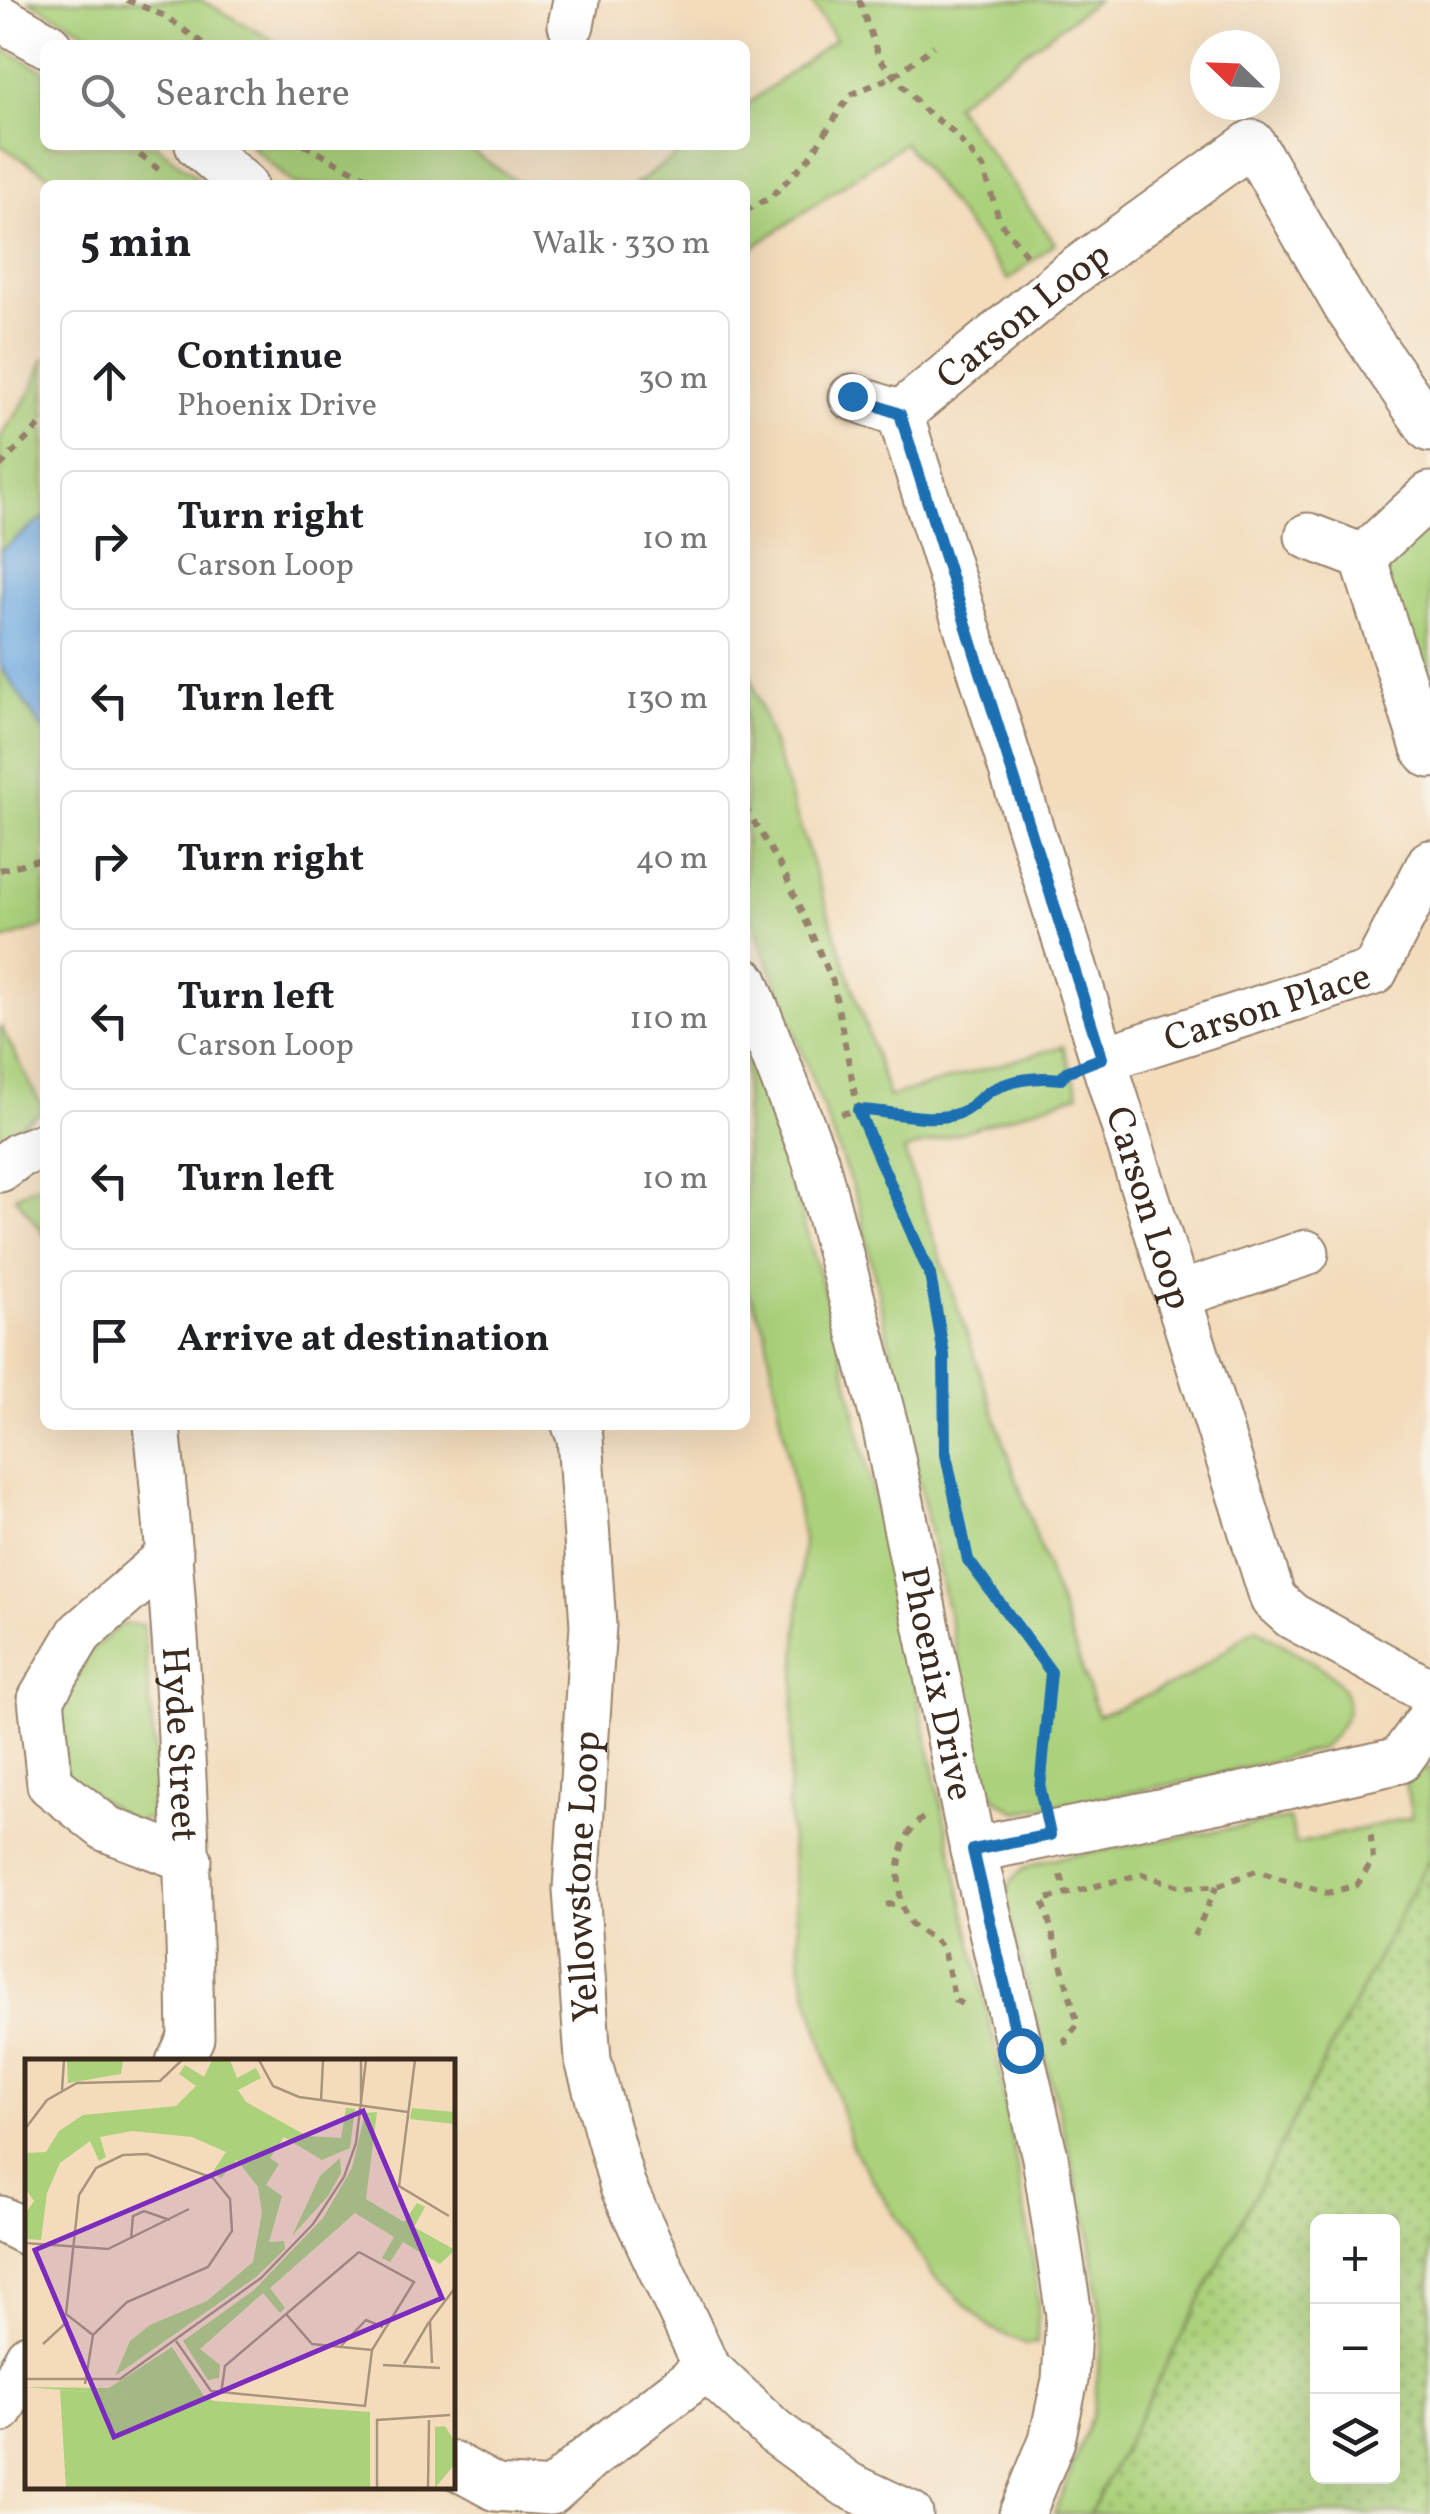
<!DOCTYPE html>
<html lang="en">
<head>
<meta charset="utf-8">
<style>
	body { margin:0; font-family:Vollkorn,serif; background:#f2f2f2; color:#202124 }
	.controls { position:absolute; right:30px; bottom:30px; display:grid; overflow:hidden; border-radius:15px; box-shadow:0 10px 40px #0002 }
	.controls button { width:90px; height:90px; display:grid; place-items:center; padding:0; border:0; border-bottom:2px solid #e0e0e0; background:#fff; color:#202124; font:50px sans-serif }
	.compass { position:absolute; left:1190px; top:30px; width:90px; height:90px; border-radius:50%; background:#fff; box-shadow:0 10px 40px #0002; rotate:293deg }
	.stop { position:absolute; width:30px; height:30px; margin:-22px; border:8px solid #1f6fb2; border-radius:50%; background:#fff }
	.stop.end { background:#1f6fb2; border-color:#fff; box-shadow:0 2px 10px #0008 }
	.list { margin:0; padding:0; list-style:none }
	h2 { display:flex; justify-content:space-between; align-items:center; height:130px; margin:0; padding:0 40px; font-size:42px }
	h2 small { font-size:32px; font-weight:400; color:#757577 }
	.list li { display:grid; grid-template-columns:65px 1fr auto; gap:30px; align-items:center; box-sizing:border-box; height:140px; margin:0 20px 20px; padding:0 20px; border:2px solid #e0e0e0; border-radius:15px }
	.list b { display:block; font-size:38px; white-space:nowrap }
	.list p { margin:0; font-size:32px; white-space:nowrap; color:#757577 }
	.list em { font-size:32px; font-style:normal; color:#757577 }
	.icon { flex:none; width:55px; height:55px; fill:none; stroke:currentColor; stroke-width:2; stroke-linecap:round; stroke-linejoin:round }
	.map { position:relative; flex:none; width:1430px; height:2514px; overflow:hidden }
	.search { position:absolute; background:#fff; box-shadow:0 10px 40px #0002; left:40px; top:40px; width:710px; height:110px; display:flex; align-items:center; gap:25px; box-sizing:border-box; padding:0 35px; border-radius:15px; color:#757577; font-size:38px }
	.panel { position:absolute; background:#fff; box-shadow:0 10px 40px #0002; left:40px; top:180px; width:710px; height:1250px; border-radius:15px }
	.map>svg:first-child { display:block }
	.grass { fill:url(#grass-dots); stroke:#737e4c; stroke-width:2.5; fill-rule:evenodd }
	.green { fill:#abd17b; stroke:#737e4c; stroke-width:2.5 }
	.water { fill:#77b0e7; stroke:#596d82; stroke-width:2.5 }
	.lines { fill:none; stroke-linecap:round; stroke-linejoin:round }
	.minor-casing { stroke:#97826c; stroke-width:49 }
	.path { stroke:#97826c; stroke-width:6; stroke-dasharray:8 8; stroke-linecap:butt }
	.minor { stroke:#fff; stroke-width:45 }
	.route { stroke:#1f6fb2; stroke-width:12 }
	.labels { text-anchor:middle; stroke-width:9; stroke-linejoin:round; paint-order:stroke }
	.street-label { font-size:38px; fill:#3b2a1e; stroke:#f7f3e8 }
	.inset-road { fill:none; stroke:#a9947c; stroke-width:2.5 }
	.view { fill:#7b2cbf; fill-opacity:0.15; stroke:#7b2cbf; stroke-width:5 }
	.inset-edge { fill:none; stroke:#3b2a1e; stroke-width:5 }
</style>
</head>
<body>
<div class="map">
<svg width="1430" height="2514" viewBox="0 0 1430 2514">
	<defs>
		<pattern id="grass-dots" width="8" height="8" patternUnits="userSpaceOnUse" patternTransform="scale(2.5)"><rect width="8" height="8" fill="#abd17b"/><path d="M2 2h.1M6 6h.1" fill="none" stroke="#8caa64" stroke-width="1.8" stroke-linecap="round"/></pattern>
	</defs>
	<rect width="100%" height="100%" fill="#f7f3e8"/>
	<filter id="ink" filterUnits="userSpaceOnUse"><feTurbulence type="fractalNoise" baseFrequency=".01" numOctaves="2"/><feDisplacementMap in="SourceGraphic" scale="20" xChannelSelector="R" yChannelSelector="G"/><feConvolveMatrix kernelMatrix="1 2 1 2 8 2 1 2 1" color-interpolation-filters="sRGB"/></filter>
	<filter id="wash" filterUnits="userSpaceOnUse"><feTurbulence type="fractalNoise" baseFrequency=".0048" numOctaves="4" result="noise"/><feDisplacementMap in="SourceGraphic" scale="40" xChannelSelector="R" yChannelSelector="G"/><feGaussianBlur stdDeviation="2.25" result="paint"/><feColorMatrix in="noise" values="0 0 0 0 0 0 0 0 0 0 0 0 0 0 0 0 0 1.4 0 .05"/><feComposite in="paint" operator="in"/></filter>
	<g filter="url(#wash)">
		<rect width="100%" height="100%" fill="#f3dbbb"/>
		<path class="grass" d="M 1430,1857 L 1430,2514 L 1089,2514 ZM 1318,2222 L 1392,2222 L 1392,2476 L 1318,2476 Z"/>
		<path class="green" d="M 28,0 L 201,0 L 282,45 L 111,45 Z
			M 810,0 L 1097,0 L 954,104 L 1055,243 L 1008,280 L 904,143 L 745,253 L 745,185 L 634,185 L 692,145 L 745,145 L 745,106 L 835,39 Z
			M 0,47 L 45,71 L 45,145 L 156,145 L 207,185 L 64,185 L 0,145 Z
			M 250,145 L 463,145 L 522,185 L 295,185 Z
			M 45,357 L 45,517 L 0,551 L 0,438 L 31,392 Z
			M 1430,521 L 1430,696 L 1385,577 L 1392,556 Z
			M 745,659 L 889,1097 L 1063,1046 L 1079,1094 L 904,1151 L 1098,1716 L 1187,1678 L 1256,1627 C 1297,1660 1395,1683 1320,1749 L 1190,1781 L 1018,1812 L 996,1799 L 983,1773 L 859,1205 L 745,900 Z
			M 0,665 L 45,733 L 45,926 L 0,941 Z
			M 0,1025 L 44,1110 L 0,1137 Z
			M 745,1050 L 782,1150 L 839,1340 L 997,2056 L 1033,2258 L 1038,2300 L 1037,2343 L 1026,2344 L 991,2328 L 931,2273 L 852,2147 L 801,1970 L 788,1805 L 803,1539 L 765,1330 L 745,1285 Z
			M 45,1182 L 45,1235 L 15,1196 Z
			M 122,1624 L 143,1625 L 160,1814 L 135,1823 L 66,1777 L 53,1731 L 89,1652 Z
			M 1430,1766 L 1430,1857 L 1089,2514 L 1054,2514 L 1093,2413 L 1103,2331 L 1089,2231 L 1006,1903 C 1007,1871 1028,1865 1056,1858 L 1289,1819 L 1296,1844 L 1412,1817 L 1405,1782 Z"/>
		<path class="water" d="M 45,517 L 45,733 L 0,665 L 0,551 Z"/>
	</g>
	<g filter="url(#ink)">
		<g class="lines">
			<defs>
				<g id="minor">
					<path d="M 0,18 L 48,45"/>
					<path d="M 571,25 L 576,0"/>
					<path d="M 198,145 L 244,185"/>
					<path d="M 852,397 L 900,414"/>
					<path id="s1" d="M 900,414 L 1273,1599 L 1292,1616 L 1430,1692"/>
					<path id="s2" d="M 900,414 L 1068,276 L 1252,143 L 1346,306 L 1430,429"/>
					<path d="M 1430,495 L 1363,557 L 1424,748 L 1430,755"/>
					<path d="M 1308,536 L 1363,557"/>
					<path id="s3" d="M 745,981 L 815,1159 L 885,1425 L 973,1850 L 1045,2157 L 1069,2315 L 1065,2380 L 1052,2440 L 1022,2514"/>
					<path id="s4" d="M 1103,1059 L 1374,972 L 1430,863"/>
					<path d="M 0,1169 L 19,1155 L 45,1145"/>
					<path d="M 1178,1295 L 1306,1253"/>
					<path id="s5" d="M 157,1425 C 178,1629 188,1833 191,2038 L 179,2062"/>
					<path d="M 170,1555 L 80,1633 L 41,1699 L 50,1784 L 107,1829 L 189,1860"/>
					<path d="M 973,1850 L 1282,1787 L 1400,1760 L 1430,1718"/>
					<path d="M 0,2219 L 28,2233"/>
					<path d="M 707,2368 L 774,2431 L 848,2485 L 910,2514"/>
					<path d="M 0,2410 L 28,2357"/>
					<path id="s6" d="M 452,2464 L 496,2488 L 551,2492 L 588,2459 L 707,2368 L 623,2187 L 588,2060 L 576,1889 L 593,1625 L 580,1438 L 575,1425"/>
				</g>
			</defs>
			<use href="#minor" class="minor-casing"/>
			<path class="path" d="M 127,0 L 165,16 L 205,45
				M 859,0 L 879,58 L 924,110 L 951,130 L 983,167 L 1000,222 L 1027,256
				M 127,145 L 162,172
				M 304,145 L 381,185
				M 745,211 L 770,198 L 809,158 L 850,95 L 894,76 L 934,46
				M 0,466 L 45,420
				M 745,807 L 784,872 L 833,982 L 858,1110 L 930,1275 L 944,1355 L 945,1450 L 969,1560 L 1051,1672 L 1041,1795
				M 0,870 L 45,858
				M 841,1114 C 881,1103 920,1125 959,1113 C 971,1109 981,1096 992,1090 C 1014,1079 1037,1076 1061,1079 L 1065,1074
				M 923,1818 C 894,1837 893,1894 909,1921 C 916,1932 932,1935 940,1946 C 947,1955 951,1987 955,2000 L 967,2007
				M 1061,1875 L 1066,1893
				M 886,1905 L 900,1902
				M 1194,1936 L 1217,1886
				M 1067,2045 L 1065,2040 L 1078,2024 L 1043,1900 L 1142,1874 L 1182,1887 L 1217,1886 L 1256,1871 L 1328,1893 L 1357,1885 L 1373,1860 L 1370,1827"/>
			<use href="#minor" class="minor"/>
		</g>
	</g>
	<g class="lines" filter="url(#ink)">
		<path class="route" d="M 852,396 L 900,414 L 1102,1058 L 1066,1072 L 1061,1079 C 1037,1076 1014,1079 992,1090 C 981,1096 972,1108 960,1113 C 928,1124 890,1110 858,1110 L 930,1275 L 944,1355 L 945,1450 L 968,1560 L 1051,1672 L 1040,1789 L 1050,1835 L 973,1850 L 1020,2050"/>
	</g>
	<g class="labels">
		<g class="street-label">
			<text dy="13" stroke="none"><textPath href="#s2" startOffset="158">Carson Loop</textPath></text>
			<text dy="13" stroke="none"><textPath href="#s4" startOffset="172">Carson Place</textPath></text>
			<text dy="13" stroke="none"><textPath href="#s1" startOffset="832">Carson Loop</textPath></text>
			<text dy="13" stroke="none"><textPath href="#s3" startOffset="730">Phoenix Drive</textPath></text>
			<text dy="13" stroke="none"><textPath href="#s5" startOffset="320">Hyde Street</textPath></text>
			<text dy="13" stroke="none"><textPath href="#s6" startOffset="820">Yellowstone Loop</textPath></text>
		</g>
	</g>
	<g transform="translate(25 2059)">
		<rect width="430" height="430" fill="#f3dbbb"/>
		<path d="M 35,331 L 345,353 L 345,429 L 41,429 Z" fill="#abd17b"/>
		<path d="M 42,1 L 98,1 L 96,15 L 43,24 ZM 187,1 L 205,1 L 212,19 L 231,9 L 236,19 L 213,31 L 221,43 L 282,77 L 316,79 L 321,49 L 330,50 L 325,89 L 297,101 L 259,78 L 245,99 L 254,105 L 241,126 L 257,137 L 244,183 L 259,182 L 260,190 L 231,218 L 90,317 L 105,282 L 125,266 L 182,242 L 228,203 L 237,154 L 233,128 L 212,101 L 196,119 L 187,114 L 201,93 L 167,78 L 107,72 L 75,78 L 81,98 L 74,102 L 65,82 L 35,104 L 22,134 L 16,181 L 0,180 L 0,155 L 9,142 L 0,129 L 2,94 L 21,93 L 34,72 L 58,56 L 151,47 L 171,27 L 154,15 L 160,6 L 179,18 ZM 387,49 L 430,53 L 430,65 L 385,60 ZM 352,53 L 341,140 L 379,163 L 392,144 L 400,148 L 389,168 L 430,191 L 415,205 L 378,183 L 365,203 L 357,199 L 369,178 L 330,154 L 245,229 L 260,249 L 255,254 L 238,234 L 175,290 L 195,306 L 194,319 L 183,321 L 158,282 L 229,231 L 298,159 L 327,109 L 340,54 ZM 315,99 L 316,114 L 303,137 L 267,177 L 295,117 ZM 147,288 L 179,337 L 191,343 L 0,328 L 84,329 ZM 420,367 L 430,383 L 430,405 L 410,429 L 410,368 Z" fill="#abd17b"/>
		<path class="inset-road" d="M 234,1 L 248,27 L 274,38 L 383,53M 336,1 L 336,46M 390,1 L 374,127 L 424,157M 37,31 L 39,1M 296,42 L 298,1M 0,70 L 22,41 L 52,24 L 135,22 L 157,1M 122,95 L 188,119 L 205,140 L 207,172 L 183,208 L 102,243 L 68,276 L 41,255 L 54,136 L 71,109 L 98,96 ZM 106,180 L 108,157 L 119,152 L 145,161M 0,184 L 83,190 L 164,150M 261,255 L 287,285 L 347,291M 151,282 L 186,332 L 340,347 L 347,291 L 389,223 L 334,193M 18,285 L 43,262M 316,287 L 341,261 L 358,268M 407,304 L 405,262 L 430,229M 379,305 L 404,263M 358,306 L 415,309M 0,320 L 95,320 L 236,219 L 288,165 L 319,118 L 331,84 L 341,1M 60,325 L 68,276M 196,335 L 200,307 L 334,193M 352,429 L 352,361 L 425,356M 403,429 L 404,361"/>
		<path class="view" d="M 338,52 L 417,239 L 89,378 L 10,191 Z"/>
		<rect width="430" height="430" class="inset-edge"/>
	</g>
</svg>
<div class="controls">
<button>+</button>
<button>−</button>
<button><svg class="icon" aria-label="layers" viewBox="0 0 24 24"><path d="M12 4l9 5-9 5-9-5zM3 14l9 5 9-5"/></svg></button>
</div>
<svg class="compass" viewBox="-18 -18 36 36"><path d="M0-13l5 13h-10z" fill="#e53935"/><path d="M0 13l5-13h-10z" fill="#757577"/></svg>
<div class="stop" style="left:1020px;top:2050px"></div>
<div class="stop end" style="left:852px;top:396px"></div>
<div class="search"><svg class="icon" aria-label="search" viewBox="0 0 24 24"><circle cx="10" cy="10" r="6"/><path d="M15 15l6 6"/></svg>Search here</div>
<section class="panel">
<h2>5 min<small>Walk · 330 m</small></h2>
<ul class="list">
<li><svg class="icon" aria-label="ahead" viewBox="0 0 24 24"><path d="M12 20V5M6 11l6-6 6 6"/></svg><div><b>Continue</b><p>Phoenix Drive</p></div><em>30 m</em></li>
<li><svg class="icon" aria-label="right" viewBox="0 0 24 24"><path d="M7 20v-9h11M14 6l5 5-5 5"/></svg><div><b>Turn right</b><p>Carson Loop</p></div><em>10 m</em></li>
<li><svg class="icon" aria-label="left" viewBox="0 0 24 24"><path d="M17 20v-9H6M10 6l-5 5 5 5"/></svg><div><b>Turn left</b></div><em>130 m</em></li>
<li><svg class="icon" aria-label="right" viewBox="0 0 24 24"><path d="M7 20v-9h11M14 6l5 5-5 5"/></svg><div><b>Turn right</b></div><em>40 m</em></li>
<li><svg class="icon" aria-label="left" viewBox="0 0 24 24"><path d="M17 20v-9H6M10 6l-5 5 5 5"/></svg><div><b>Turn left</b><p>Carson Loop</p></div><em>110 m</em></li>
<li><svg class="icon" aria-label="left" viewBox="0 0 24 24"><path d="M17 20v-9H6M10 6l-5 5 5 5"/></svg><div><b>Turn left</b></div><em>10 m</em></li>
<li><svg class="icon" aria-label="arrive" viewBox="0 0 24 24"><path d="M6 21V4h12l-3 4 3 4H6"/></svg><div><b>Arrive at destination</b></div></li>
</ul>
</section>
</div>
</body>
</html>
